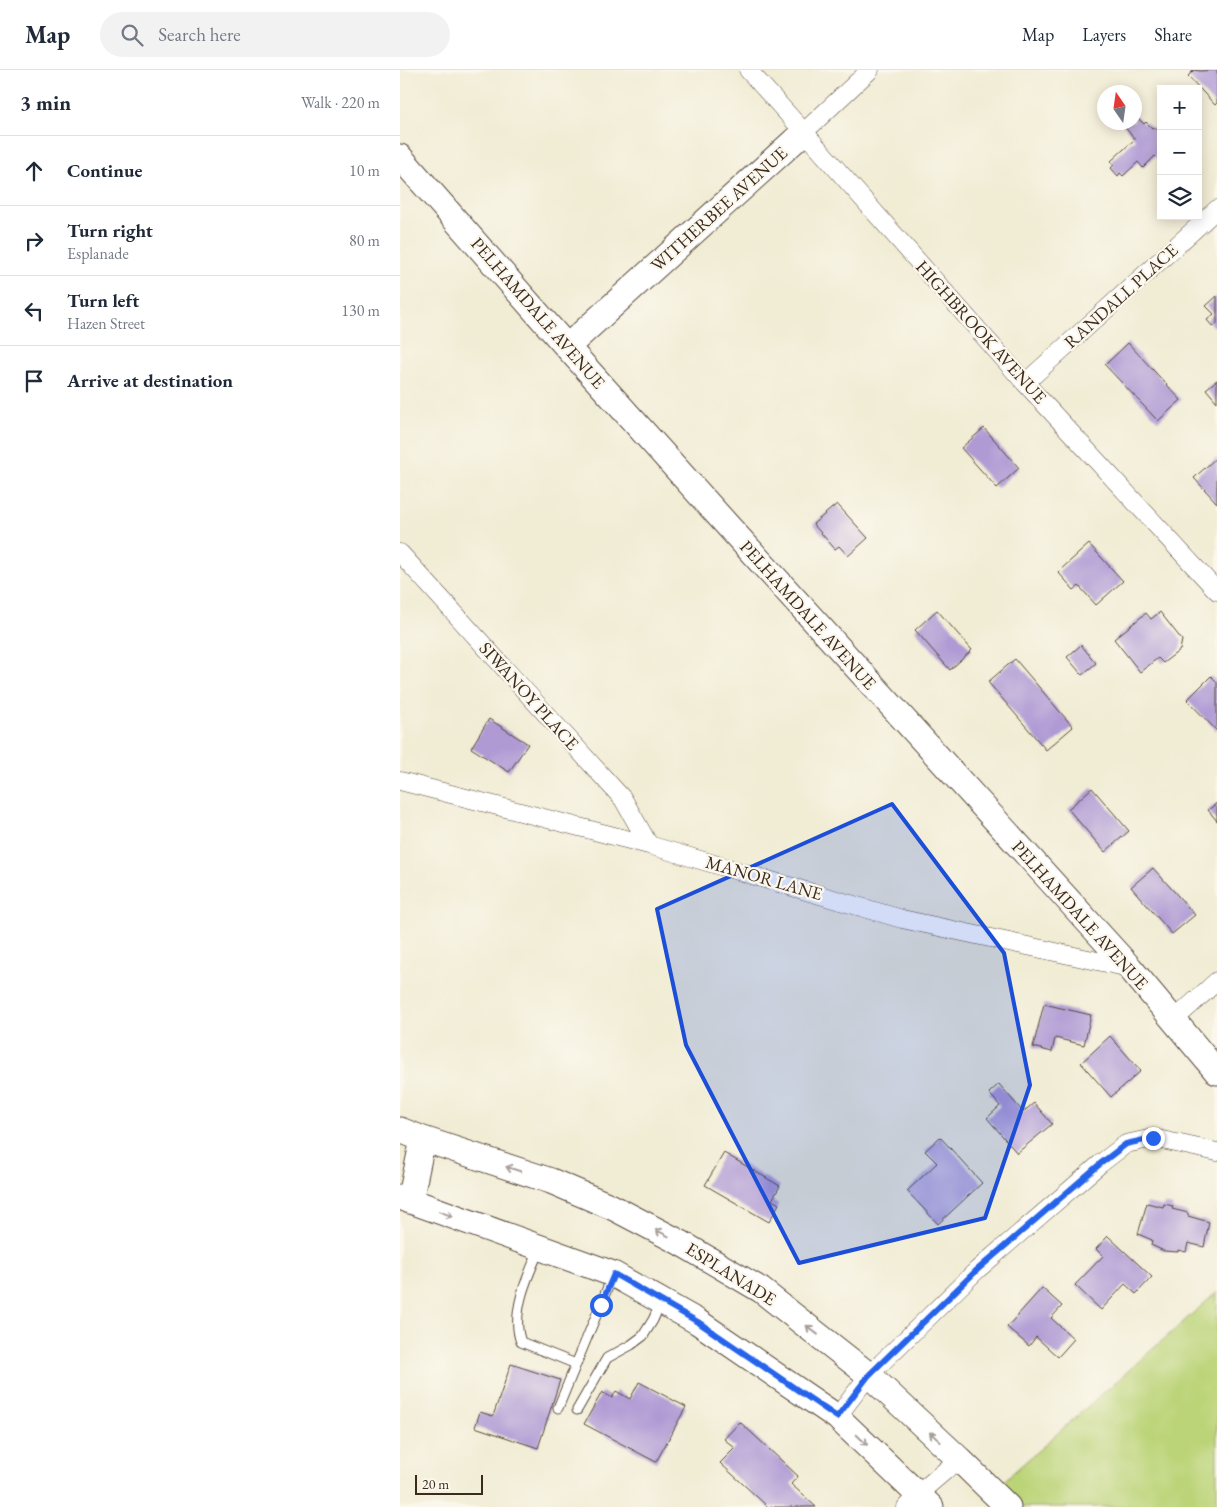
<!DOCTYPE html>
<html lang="en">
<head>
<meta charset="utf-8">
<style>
	body { margin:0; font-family:"EB Garamond",serif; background:#f2f2f3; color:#1f2937 }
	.controls { position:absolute; right:15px; top:15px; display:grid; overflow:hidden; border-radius:0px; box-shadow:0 2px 12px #0003 }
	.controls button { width:45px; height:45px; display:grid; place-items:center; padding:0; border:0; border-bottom:1px solid #e0e1e3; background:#fff; color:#1f2937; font:25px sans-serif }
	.compass { position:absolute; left:697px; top:15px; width:45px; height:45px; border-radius:50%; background:#fff; box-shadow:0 2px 12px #0003; rotate:347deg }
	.scale { position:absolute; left:15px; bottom:12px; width:68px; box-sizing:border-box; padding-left:5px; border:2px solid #3b2a1e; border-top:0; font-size:14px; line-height:18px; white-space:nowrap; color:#3b2a1e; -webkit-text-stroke:4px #fbf7ec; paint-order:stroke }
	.stop { position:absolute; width:15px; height:15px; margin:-11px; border:4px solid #2563eb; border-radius:50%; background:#fff }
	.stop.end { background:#2563eb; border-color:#fff; box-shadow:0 1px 5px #0008 }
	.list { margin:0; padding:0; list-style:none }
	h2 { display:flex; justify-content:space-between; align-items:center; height:65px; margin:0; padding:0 20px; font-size:21px }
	h2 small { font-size:16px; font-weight:400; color:#747a83 }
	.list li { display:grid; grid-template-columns:32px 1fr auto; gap:15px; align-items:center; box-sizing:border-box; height:70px; padding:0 20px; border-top:1px solid #e0e1e3 }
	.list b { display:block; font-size:19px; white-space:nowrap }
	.list p { margin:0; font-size:16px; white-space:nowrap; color:#747a83 }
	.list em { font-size:16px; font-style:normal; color:#747a83 }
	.icon { flex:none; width:28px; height:28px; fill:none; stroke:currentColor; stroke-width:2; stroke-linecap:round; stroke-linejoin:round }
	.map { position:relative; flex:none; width:817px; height:1437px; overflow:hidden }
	header { display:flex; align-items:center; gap:30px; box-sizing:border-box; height:70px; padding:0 25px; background:#fff; border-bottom:1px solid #e0e1e3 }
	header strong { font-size:24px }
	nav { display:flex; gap:28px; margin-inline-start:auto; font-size:18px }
	.search { width:350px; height:45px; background:#f2f2f3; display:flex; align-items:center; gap:12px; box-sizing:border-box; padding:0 18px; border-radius:28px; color:#747a83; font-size:19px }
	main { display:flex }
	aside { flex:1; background:#fff }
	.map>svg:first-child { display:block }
	.grass { fill:#bcd478; stroke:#7c7f4b }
	.building { fill:#af9ad4 }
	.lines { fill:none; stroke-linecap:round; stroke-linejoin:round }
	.lane-casing { stroke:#564739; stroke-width:11 }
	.street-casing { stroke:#564739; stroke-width:19 }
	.secondary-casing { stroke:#564739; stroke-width:27 }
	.lane { stroke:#fff; stroke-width:9 }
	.street { stroke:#fff; stroke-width:18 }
	.secondary { stroke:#fff; stroke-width:25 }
	.oneway { stroke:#a79f9a }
	.route { stroke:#2563eb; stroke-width:6 }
	.marked { fill:#1d4ed8; fill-opacity:0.2; stroke:#1d4ed8; stroke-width:4; stroke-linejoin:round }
	.labels { text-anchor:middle; stroke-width:4.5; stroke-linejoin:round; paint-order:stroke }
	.street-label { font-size:18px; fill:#3b2a1e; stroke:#fbf7ec }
</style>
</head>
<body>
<header>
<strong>Map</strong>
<div class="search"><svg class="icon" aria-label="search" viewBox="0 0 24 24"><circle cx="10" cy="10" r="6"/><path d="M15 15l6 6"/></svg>Search here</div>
<nav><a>Map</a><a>Layers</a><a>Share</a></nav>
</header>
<main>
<aside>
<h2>3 min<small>Walk · 220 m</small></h2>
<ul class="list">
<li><svg class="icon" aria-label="ahead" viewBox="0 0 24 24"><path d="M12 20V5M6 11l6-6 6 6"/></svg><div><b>Continue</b></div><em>10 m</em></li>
<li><svg class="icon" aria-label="right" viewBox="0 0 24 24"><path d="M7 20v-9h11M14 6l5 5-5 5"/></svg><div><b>Turn right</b><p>Esplanade</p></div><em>80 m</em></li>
<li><svg class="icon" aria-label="left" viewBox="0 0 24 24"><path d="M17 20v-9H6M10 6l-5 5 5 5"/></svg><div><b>Turn left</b><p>Hazen Street</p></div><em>130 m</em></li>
<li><svg class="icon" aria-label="arrive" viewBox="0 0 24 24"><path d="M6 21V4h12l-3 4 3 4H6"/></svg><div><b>Arrive at destination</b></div></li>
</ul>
</aside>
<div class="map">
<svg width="817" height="1437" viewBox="0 0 817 1437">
	<rect width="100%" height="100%" fill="#fbf7ec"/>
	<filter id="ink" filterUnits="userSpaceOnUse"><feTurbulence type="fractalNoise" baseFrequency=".02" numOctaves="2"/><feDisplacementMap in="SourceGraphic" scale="10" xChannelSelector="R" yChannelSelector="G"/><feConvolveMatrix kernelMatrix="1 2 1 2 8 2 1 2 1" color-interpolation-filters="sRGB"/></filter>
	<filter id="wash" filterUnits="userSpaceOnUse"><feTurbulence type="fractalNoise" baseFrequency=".0096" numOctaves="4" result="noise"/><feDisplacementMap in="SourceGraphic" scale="20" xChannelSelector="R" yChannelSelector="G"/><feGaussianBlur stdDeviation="1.12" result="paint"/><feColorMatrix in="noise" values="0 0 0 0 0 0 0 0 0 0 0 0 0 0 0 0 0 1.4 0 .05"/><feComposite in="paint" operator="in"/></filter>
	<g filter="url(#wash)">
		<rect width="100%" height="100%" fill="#f1ecd4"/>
		<path class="grass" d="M 817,1222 L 817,1437 L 616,1437 L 597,1417 Z"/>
		<g id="blocks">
			<path class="building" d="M 794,0 L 800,1 L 817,0 L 817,33 L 815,35 L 788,6 Z
				M 734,44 L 744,54 L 746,52 L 752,58 L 754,57 L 761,63 L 761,86 L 758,89 L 755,86 L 743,98 L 738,92 L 723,106 L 720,103 L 718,106 L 711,98 L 714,95 L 711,91 L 735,69 L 722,54 L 724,52 L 734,52 Z
				M 817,226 L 817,254 L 813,257 L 807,250 L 814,244 L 806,236 Z
				M 728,273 L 781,330 L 758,351 L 705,295 Z
				M 817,310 L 817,332 L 806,319 Z
				M 584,358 L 619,398 L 597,418 L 561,378 Z
				M 817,387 L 817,433 L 794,408 Z
				M 437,434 L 468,468 L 448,486 L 439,476 L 435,479 L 413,454 Z
				M 689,474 L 723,511 L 696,535 L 679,516 L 674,520 L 658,502 Z
				M 537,540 L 572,580 L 550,600 L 515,560 Z
				M 760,542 L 782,570 L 780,580 L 763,593 L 758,588 L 740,602 L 714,569 L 746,543 L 751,549 Z
				M 681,575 L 696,593 L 682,605 L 667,587 Z
				M 615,589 L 673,657 L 646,680 L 588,612 Z
				M 811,606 L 817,612 L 817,661 L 787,630 Z
				M 89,649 L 128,674 L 109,702 L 71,678 Z
				M 692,718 L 729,761 L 705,782 L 668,739 Z
				M 817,733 L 817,751 L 808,740 Z
				M 753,798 L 795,845 L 772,864 L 731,817 Z
				M 644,934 L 691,945 L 684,975 L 655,968 L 652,982 L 633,977 Z
				M 710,966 L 741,1001 L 711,1027 L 681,993 Z
				M 599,1014 L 623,1042 L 634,1033 L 652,1054 L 617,1083 L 587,1048 L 600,1036 L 589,1023 Z
				M 540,1067 L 582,1113 L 538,1154 L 507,1121 L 537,1093 L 525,1081 Z
				M 324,1083 L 380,1116 L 372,1130 L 379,1134 L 369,1152 L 305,1115 Z
				M 747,1133 L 763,1137 L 764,1134 L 773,1136 L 772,1139 L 788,1143 L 788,1146 L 809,1152 L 804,1177 L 788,1173 L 786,1182 L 778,1180 L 778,1182 L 764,1181 L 751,1175 L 752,1170 L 738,1164 Z
				M 708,1166 L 752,1207 L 736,1224 L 725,1214 L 701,1240 L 675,1215 L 703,1186 L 696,1179 Z
				M 642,1218 L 662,1236 L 651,1248 L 674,1269 L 658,1287 L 636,1267 L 629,1276 L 607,1257 Z
				M 111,1294 L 160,1310 L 138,1378 L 75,1357 L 80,1342 L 93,1346 Z
				M 239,1312 L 286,1337 L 256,1392 L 184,1354 L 202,1322 L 212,1328 L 216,1321 L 230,1329 Z
				M 340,1352 L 398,1406 L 391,1414 L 416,1437 L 368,1437 L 320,1393 L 335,1378 L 324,1369 Z"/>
		</g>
	</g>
	<g filter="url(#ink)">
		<use href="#blocks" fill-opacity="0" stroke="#564739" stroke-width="1"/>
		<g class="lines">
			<defs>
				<path id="lane" d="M 140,1178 C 128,1205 110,1243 121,1272 L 176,1294
					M 158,1338 L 212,1207
					M 177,1340 L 207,1288 L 231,1275 L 243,1266 L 253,1250 L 261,1232"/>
				<path id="street" d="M 348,0 L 404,62 L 625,313 L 817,521
					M 404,62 L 470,0
					M 625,313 L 817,139
					M 0,483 L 223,729 L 249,775
					M 0,711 L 249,775 L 502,849 L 730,898
					M 774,950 L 817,911
					M 437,1347 L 469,1305 L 577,1200 L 700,1094 L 726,1074 L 753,1068 L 817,1082
					M 506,1437 L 518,1424 L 559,1389"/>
				<path id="secondary" d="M 0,87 L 167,277 L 328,456 L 730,898 L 817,1002
					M 167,277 L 404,62
					M 0,1060 L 23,1069 L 151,1111 L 212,1137 L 281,1173 L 361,1220 L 469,1305 L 559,1389 L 608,1437
					M 0,1127 L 213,1204 L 298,1252 L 437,1347 L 531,1437
					M 10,1131 L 23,1069"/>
			</defs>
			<use href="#lane" class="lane-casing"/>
			<use href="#street" class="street-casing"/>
			<use href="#secondary" class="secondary-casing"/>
			<use href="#lane" class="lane"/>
			<use href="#street" class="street"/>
			<use href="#secondary" class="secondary"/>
		</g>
		<defs><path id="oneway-shaft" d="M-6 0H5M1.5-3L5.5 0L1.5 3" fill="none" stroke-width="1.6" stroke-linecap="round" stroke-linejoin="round" transform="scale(1.25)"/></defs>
		<g class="oneway">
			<use href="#oneway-shaft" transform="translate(113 1099) rotate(-162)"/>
			<use href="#oneway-shaft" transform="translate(46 1144) rotate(20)"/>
			<use href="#oneway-shaft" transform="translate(262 1163) rotate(-153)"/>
			<use href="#oneway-shaft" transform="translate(412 1260) rotate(-142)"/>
			<use href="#oneway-shaft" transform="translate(535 1367) rotate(-138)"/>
			<use href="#oneway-shaft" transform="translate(462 1370) rotate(44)"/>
		</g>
	</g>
	<g class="lines" filter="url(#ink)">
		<path class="route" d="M 201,1235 L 214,1204 L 298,1252 L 437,1347 L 469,1305 L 577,1200 L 700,1094 L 726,1074 L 753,1068"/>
	</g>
	<path class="marked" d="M 492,734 L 604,883 L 630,1015 L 585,1148 L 399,1193 L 286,975 L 257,839 Z"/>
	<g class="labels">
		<g class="street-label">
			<text transform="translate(319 139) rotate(-42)" y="6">WITHERBEE AVENUE</text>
			<text transform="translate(721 226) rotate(-42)" y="6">RANDALL PLACE</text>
			<text transform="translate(138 243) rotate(49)" y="6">PELHAMDALE AVENUE</text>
			<text transform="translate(581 262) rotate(48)" y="6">HIGHBROOK AVENUE</text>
			<text transform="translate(408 545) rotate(48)" y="6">PELHAMDALE AVENUE</text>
			<text transform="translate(129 626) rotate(48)" y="6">SIWANOY PLACE</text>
			<text transform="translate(364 808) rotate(16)" y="6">MANOR LANE</text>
			<text transform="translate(680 845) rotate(48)" y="6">PELHAMDALE AVENUE</text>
			<text transform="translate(331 1204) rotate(32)" y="6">ESPLANADE</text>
		</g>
	</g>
</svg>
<div class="controls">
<button>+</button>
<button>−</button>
<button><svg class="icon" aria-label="layers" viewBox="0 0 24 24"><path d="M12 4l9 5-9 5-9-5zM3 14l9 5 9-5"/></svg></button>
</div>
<svg class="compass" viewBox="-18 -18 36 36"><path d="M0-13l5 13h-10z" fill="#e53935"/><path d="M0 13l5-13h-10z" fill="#747a83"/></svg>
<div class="scale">20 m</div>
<div class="stop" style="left:201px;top:1235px"></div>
<div class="stop end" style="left:753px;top:1068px"></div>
</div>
</main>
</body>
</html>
